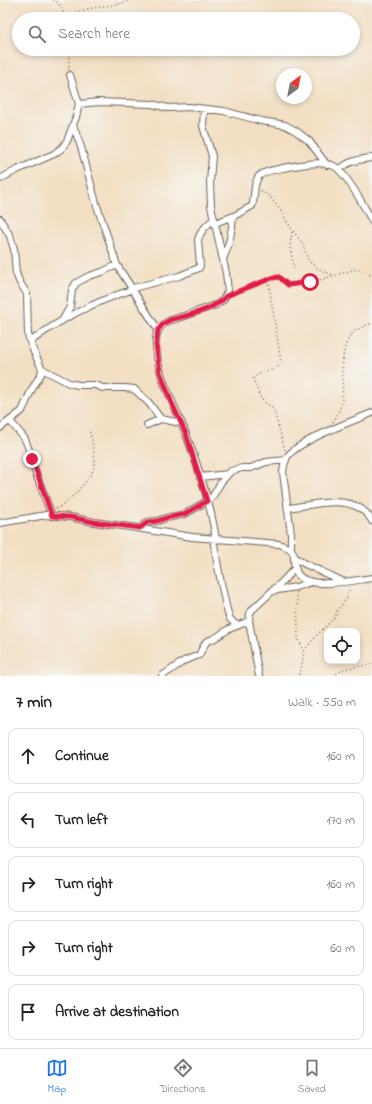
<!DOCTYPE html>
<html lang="en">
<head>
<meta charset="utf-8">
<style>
	body { margin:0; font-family:"Indie Flower",sans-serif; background:#f6f6f6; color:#222 }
	.controls { position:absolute; right:12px; bottom:12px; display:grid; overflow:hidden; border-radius:8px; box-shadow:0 2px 6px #0003 }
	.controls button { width:36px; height:36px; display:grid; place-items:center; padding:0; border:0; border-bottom:1px solid #e0e0e0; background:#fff; color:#222; font:20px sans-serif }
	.compass { position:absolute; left:276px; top:68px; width:36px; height:36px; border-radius:50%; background:#fff; box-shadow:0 2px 6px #0003; rotate:32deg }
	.stop { position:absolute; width:12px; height:12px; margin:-9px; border:3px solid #e11d48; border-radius:50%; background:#fff }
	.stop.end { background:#e11d48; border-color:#fff; box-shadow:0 1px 4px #0008 }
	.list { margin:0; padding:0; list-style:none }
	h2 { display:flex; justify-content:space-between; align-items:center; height:52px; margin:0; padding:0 16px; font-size:17px }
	h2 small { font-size:13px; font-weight:400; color:#767676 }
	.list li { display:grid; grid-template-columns:26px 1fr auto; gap:12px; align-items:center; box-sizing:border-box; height:56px; margin:0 8px 8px; padding:0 8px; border:1px solid #e0e0e0; border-radius:8px }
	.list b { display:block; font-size:15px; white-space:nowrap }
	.list em { font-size:13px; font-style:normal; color:#767676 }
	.icon { flex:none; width:22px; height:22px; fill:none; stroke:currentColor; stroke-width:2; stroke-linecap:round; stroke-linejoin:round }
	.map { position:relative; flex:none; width:372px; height:676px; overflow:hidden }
	.search { position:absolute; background:#fff; box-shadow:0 2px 6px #0003; left:12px; right:12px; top:12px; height:44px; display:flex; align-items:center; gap:10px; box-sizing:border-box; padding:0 14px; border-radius:22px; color:#767676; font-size:15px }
	.sheet { height:372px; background:#fff }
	nav { display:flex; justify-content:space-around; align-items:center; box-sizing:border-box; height:56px; border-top:1px solid #e0e0e0; background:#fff; font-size:11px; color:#767676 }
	nav a { display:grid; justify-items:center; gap:2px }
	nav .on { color:#1a73e8 }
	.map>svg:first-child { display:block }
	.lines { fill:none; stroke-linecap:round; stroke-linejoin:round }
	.minor-casing { stroke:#676056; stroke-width:8 }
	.path { stroke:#676056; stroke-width:1.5; stroke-dasharray:1 3; stroke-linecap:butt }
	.minor { stroke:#fff; stroke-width:6 }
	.route { stroke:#e11d48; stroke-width:5 }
</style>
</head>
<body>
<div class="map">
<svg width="372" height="676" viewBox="0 0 372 676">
	<rect width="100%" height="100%" fill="#f6f6f2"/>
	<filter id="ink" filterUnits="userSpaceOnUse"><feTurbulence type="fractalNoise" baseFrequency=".025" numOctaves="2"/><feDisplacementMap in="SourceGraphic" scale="8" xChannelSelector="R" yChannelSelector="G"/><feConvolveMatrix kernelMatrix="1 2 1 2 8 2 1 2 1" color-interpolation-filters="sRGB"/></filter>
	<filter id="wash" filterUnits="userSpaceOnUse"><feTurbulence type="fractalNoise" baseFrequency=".012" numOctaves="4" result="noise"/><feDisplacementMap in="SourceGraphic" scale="16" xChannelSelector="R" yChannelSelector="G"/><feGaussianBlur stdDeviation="0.9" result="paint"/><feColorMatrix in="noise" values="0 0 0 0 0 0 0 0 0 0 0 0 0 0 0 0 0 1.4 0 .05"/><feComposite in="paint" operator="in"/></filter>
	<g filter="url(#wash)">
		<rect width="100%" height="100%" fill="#f3dfc3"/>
	</g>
	<g filter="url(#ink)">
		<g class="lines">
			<defs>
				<path id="minor" d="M 79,104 L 99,102 L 152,104 L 168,108 L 189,107 L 224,111 L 261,121 L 274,123 L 285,125 L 296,131 L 309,141 L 327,165
					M 204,109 L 203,126 L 212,156 L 210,182 L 211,206 L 226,273 L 228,291 L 223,300 L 216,305 L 169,321 C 159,326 155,332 156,345 C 157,377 175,405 186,434 C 198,466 211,505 216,540
					M 73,125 L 81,147 L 96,203 L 117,265 L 158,330
					M 339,170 C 348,161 360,159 372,158
					M 0,179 L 17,170 L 54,154 L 62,148 L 67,141 L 76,117 L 79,104 L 70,75
					M 0,219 L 10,236 L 14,249 L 16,273 L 19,281 L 27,294 L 28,335 L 33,350 L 42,369 L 41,374 L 32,389 L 22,411 L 0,428
					M 215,223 L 234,216 L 252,206 C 256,196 252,185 259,176 C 265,170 280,169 288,167 C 302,165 321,160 334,166 C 346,172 365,208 372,221
					M 223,259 C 229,246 232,231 233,217
					M 133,288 L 179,276 L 199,268 L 200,265 L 198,240 C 200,231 207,225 214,219
					M 63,319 L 70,307 L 72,290 L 76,283 L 89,276 L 102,272 L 117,265
					M 30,342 C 61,318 97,301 134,289
					M 42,369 L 69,383 L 78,385 L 95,385 L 103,388 L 125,388 L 134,389 L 149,403 L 161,419
					M 10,421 L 25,439 L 29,450 L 35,471 L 52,516
					M 147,425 L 161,419 L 181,423
					M 200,477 L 228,474
					M 208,502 L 213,496 L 221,482 L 231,471 L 242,468 L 251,468 L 266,462 L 286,460
					M 288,508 C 315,505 355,491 372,521
					M 0,523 L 46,515 L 70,517 L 94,522 L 130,527 L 192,537 L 279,544 C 303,552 289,558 297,573 C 307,591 355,580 372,578
					M 140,528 L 148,522 L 157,521 L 166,518 L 185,514 L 207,501
					M 213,539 L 221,583 L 227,610 L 230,619 L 237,626
					M 291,549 L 291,534 L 283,472 C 284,467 284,462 287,457 C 299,440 351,422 372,413
					M 295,558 L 305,564 L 342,581
					M 272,591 L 296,587 L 311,582
					M 162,676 L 184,661 L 199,655 L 206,642 L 215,638 L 229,629 L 249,621
					M 259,676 L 249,621 L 250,613 L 253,609 L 282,582 L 295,568"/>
			</defs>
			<use href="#minor" class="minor-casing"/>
			<path class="path" d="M 53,0 L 59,3 L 65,17
				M 65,18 C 88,4 107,9 131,0
				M 69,49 L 69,70
				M 261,191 C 277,199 284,219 294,232 C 296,236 301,240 303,244 C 306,251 305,256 310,262 C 316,269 325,272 334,275
				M 292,232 L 290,246 L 294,269
				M 268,280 L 281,362 C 277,374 259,369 253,379 L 261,399 L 273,409 L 275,414 L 285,450
				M 234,293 L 276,277 C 283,277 284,284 290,285 L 316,281 L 356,269 L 366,272 L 372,276
				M 333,422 C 338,415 341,407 342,399 C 344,381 338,346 353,333 C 358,328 365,326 372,323
				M 56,509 C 68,503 88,482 93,470 C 97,461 92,439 89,430
				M 297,592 L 298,638 L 304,651 L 301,670 L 298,676
				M 304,651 L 316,636 L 335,617 L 337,611 L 347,598 L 350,587
				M 333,676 L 344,669 L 372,664"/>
			<use href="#minor" class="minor"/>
		</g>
	</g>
	<g class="lines" filter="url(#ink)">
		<path class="route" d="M 32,459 L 52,516 L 70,517 L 94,522 L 140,528 L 148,522 L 157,521 L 166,518 L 185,514 L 207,501 L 186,434 L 171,401 L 160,372 L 156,345 L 158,330 L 163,324 L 170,320 C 185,316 217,309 226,296 L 272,278 L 279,277 L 288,285 L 310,282"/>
	</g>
</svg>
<div class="controls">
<button><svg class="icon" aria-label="locate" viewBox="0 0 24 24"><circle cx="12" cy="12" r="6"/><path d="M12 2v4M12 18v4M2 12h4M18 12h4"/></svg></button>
</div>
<svg class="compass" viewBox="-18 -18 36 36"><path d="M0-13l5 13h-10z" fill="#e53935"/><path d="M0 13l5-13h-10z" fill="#767676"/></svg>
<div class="stop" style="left:310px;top:282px"></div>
<div class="stop end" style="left:32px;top:459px"></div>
<div class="search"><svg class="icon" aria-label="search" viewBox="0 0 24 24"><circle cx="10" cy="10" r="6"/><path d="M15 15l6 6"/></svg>Search here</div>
</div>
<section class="sheet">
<h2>7 min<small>Walk · 550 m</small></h2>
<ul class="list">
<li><svg class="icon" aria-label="ahead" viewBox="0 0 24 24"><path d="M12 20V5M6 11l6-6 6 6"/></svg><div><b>Continue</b></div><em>160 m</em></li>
<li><svg class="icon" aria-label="left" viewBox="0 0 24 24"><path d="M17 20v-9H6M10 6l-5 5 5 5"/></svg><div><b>Turn left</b></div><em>170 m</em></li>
<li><svg class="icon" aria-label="right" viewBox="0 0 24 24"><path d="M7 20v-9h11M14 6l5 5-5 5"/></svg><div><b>Turn right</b></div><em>160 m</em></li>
<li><svg class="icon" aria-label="right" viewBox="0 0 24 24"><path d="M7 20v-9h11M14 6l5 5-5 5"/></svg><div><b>Turn right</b></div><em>60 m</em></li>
<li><svg class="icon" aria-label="arrive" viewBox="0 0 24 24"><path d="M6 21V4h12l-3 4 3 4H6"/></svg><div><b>Arrive at destination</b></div></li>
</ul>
</section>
<nav>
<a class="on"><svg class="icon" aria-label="map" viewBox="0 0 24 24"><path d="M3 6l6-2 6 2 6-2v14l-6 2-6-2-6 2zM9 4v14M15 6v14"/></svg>Map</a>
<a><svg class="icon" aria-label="directions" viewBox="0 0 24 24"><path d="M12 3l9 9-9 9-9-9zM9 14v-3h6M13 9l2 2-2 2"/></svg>Directions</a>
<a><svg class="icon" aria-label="saved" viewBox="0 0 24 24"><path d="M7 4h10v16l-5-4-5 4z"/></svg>Saved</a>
</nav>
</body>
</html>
